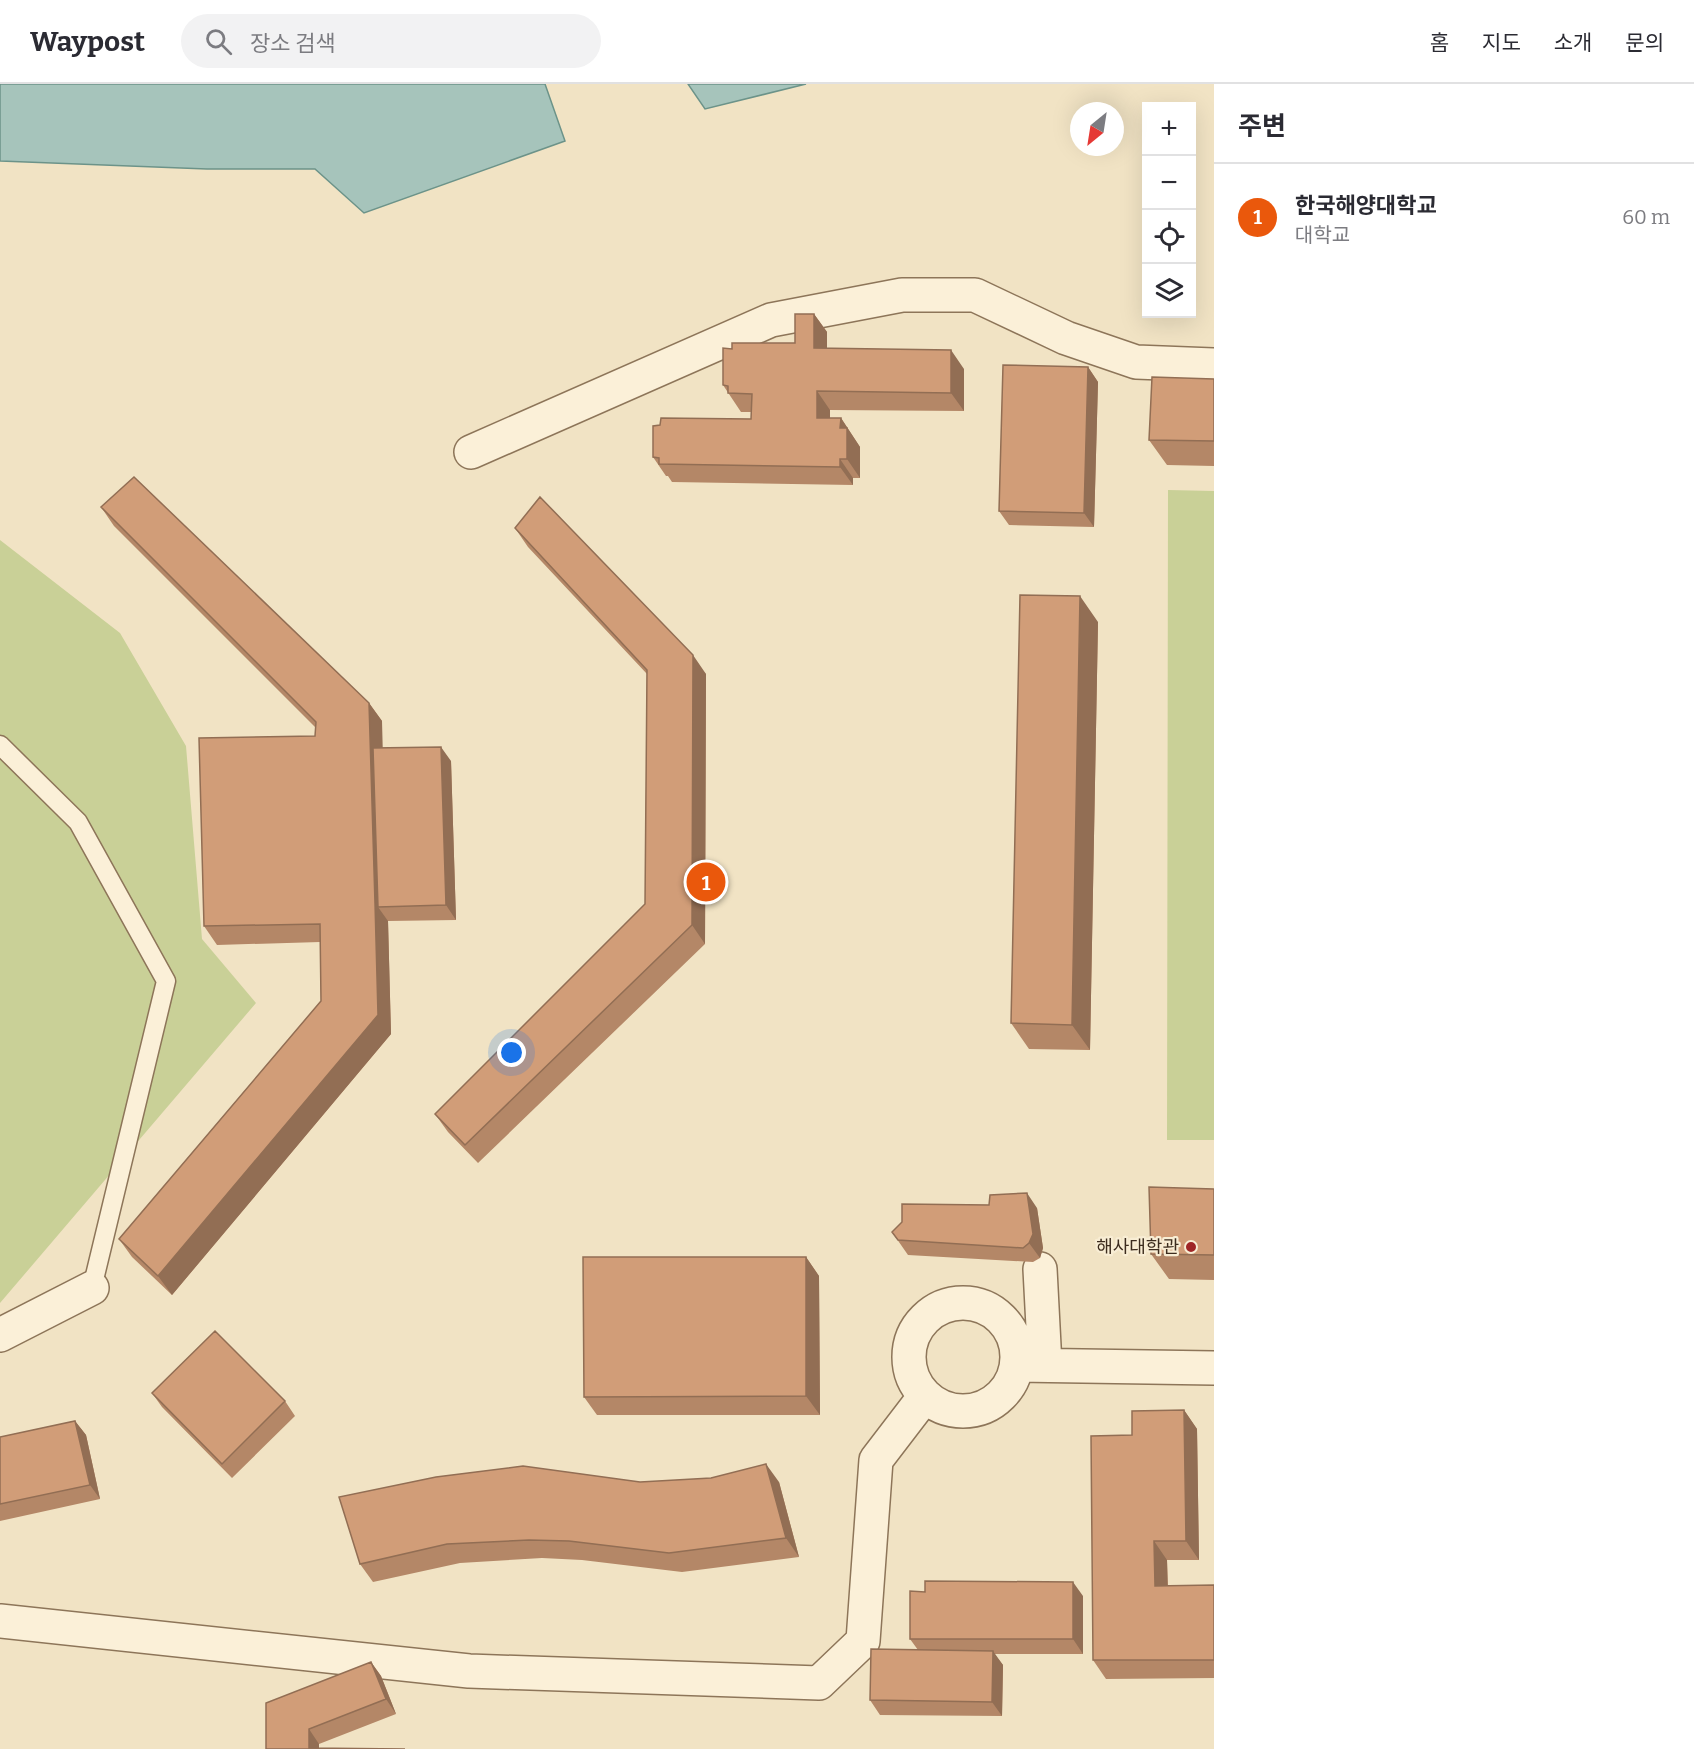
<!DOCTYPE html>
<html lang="ko">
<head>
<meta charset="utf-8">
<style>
	body { margin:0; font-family:Bitter,"Noto Sans KR",serif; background:#f2f2f3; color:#2b2b33 }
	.controls { position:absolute; right:18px; top:18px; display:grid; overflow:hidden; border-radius:0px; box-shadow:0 6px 24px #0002 }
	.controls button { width:54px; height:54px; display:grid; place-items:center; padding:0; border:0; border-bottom:2px solid #e1e1e2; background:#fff; color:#2b2b33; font:30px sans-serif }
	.compass { position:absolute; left:1070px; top:18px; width:54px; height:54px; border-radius:50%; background:#fff; box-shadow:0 6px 24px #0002; rotate:210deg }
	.you { position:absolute; left:512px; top:969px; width:21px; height:21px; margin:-15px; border:4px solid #fff; border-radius:50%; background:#1a73e8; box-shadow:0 0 0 9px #1a73e833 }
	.badge { display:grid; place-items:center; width:39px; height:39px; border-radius:50%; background:#ea580c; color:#fff; font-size:20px; font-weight:700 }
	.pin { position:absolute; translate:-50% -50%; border:3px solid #fff; box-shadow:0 2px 6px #0006 }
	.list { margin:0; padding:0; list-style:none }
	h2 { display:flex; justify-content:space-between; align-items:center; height:78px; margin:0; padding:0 24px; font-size:26px }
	h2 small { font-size:20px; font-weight:400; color:#7c7c81 }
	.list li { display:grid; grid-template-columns:39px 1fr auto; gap:18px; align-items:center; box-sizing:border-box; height:108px; padding:0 24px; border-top:2px solid #e1e1e2 }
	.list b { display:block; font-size:22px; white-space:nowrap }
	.list p { margin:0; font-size:20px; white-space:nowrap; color:#7c7c81 }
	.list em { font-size:20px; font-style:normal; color:#7c7c81 }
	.icon { flex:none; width:33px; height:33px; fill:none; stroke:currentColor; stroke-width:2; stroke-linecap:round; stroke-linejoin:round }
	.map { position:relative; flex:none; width:1214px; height:1665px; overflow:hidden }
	header { display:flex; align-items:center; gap:36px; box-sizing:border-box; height:84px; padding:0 30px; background:#fff; border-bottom:2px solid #e1e1e2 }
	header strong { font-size:28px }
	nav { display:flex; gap:33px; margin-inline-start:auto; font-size:21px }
	.search { width:420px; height:54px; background:#f2f2f3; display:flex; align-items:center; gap:15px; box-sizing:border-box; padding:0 21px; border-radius:33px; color:#7c7c81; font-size:22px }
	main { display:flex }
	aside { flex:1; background:#fff }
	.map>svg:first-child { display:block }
	.green { fill:#c9d097 }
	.water { fill:#a6c4bb; stroke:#6c9389; stroke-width:1.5 }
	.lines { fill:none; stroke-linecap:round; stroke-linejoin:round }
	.service-casing { stroke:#8d7559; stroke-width:21 }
	.minor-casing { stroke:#8d7559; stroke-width:36 }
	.service { stroke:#fbf0d8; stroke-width:18 }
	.minor { stroke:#fbf0d8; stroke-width:33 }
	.wall { fill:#b48767 }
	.shaded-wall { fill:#926e54 }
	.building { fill:#d19d78; stroke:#926e54; stroke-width:1.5 }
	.poi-dot { fill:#9f2627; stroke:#f8edd4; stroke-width:2 }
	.labels { text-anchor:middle; stroke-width:4.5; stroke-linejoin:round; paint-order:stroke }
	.poi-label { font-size:18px; fill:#3c2c1e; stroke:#f8edd4; text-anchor:end }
</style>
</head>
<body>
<header>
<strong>Waypost</strong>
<div class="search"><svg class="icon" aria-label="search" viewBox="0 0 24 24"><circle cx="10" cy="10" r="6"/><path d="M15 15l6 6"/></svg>장소 검색</div>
<nav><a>홈</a><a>지도</a><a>소개</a><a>문의</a></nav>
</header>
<main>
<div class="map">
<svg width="1214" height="1665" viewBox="0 0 1214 1665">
	<rect width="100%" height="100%" fill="#f1e3c4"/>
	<path class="green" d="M 1168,406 L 1214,407 L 1214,1056 L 1167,1056 Z
		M 0,456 L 120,549 L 186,662 L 202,855 L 256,919 L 0,1219 Z"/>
	<path class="water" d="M 0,0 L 545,0 L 565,57 L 364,129 L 315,85 L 207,85 L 0,77 Z
		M 688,0 L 806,0 L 705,25 Z"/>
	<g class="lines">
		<defs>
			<path id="service" d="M 0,661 L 78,738 L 166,897 L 92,1204"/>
			<path id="minor" d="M 471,368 L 771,236 L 902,211 L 975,211 L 1066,254 L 1136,278 L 1214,281
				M 1040,1185 L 1045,1281
				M909 1273a54 54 0 1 1 108 0a54 54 0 1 1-108 0Z
				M 0,1251 L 92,1204
				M 1017,1281 L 1214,1284
				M 0,1537 L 469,1587 L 819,1599 L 863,1557 L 876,1376 L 925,1312"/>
		</defs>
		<use href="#service" class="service-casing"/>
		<use href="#minor" class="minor-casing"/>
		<use href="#service" class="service"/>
		<use href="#minor" class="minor"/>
	</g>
	<path class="wall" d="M 814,230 L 827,248 L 827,264 L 964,285 L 964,327 L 830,326 L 830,334 L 841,334 L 860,363 L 860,394 L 853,394 L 853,401 L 672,398 L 668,392 L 666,392 L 653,373 L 751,335 L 751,328 L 741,328 L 723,301 L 732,265 L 795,259 Z
		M 1088,283 L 1098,298 L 1094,443 L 1009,441 L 999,427 Z
		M 1214,295 L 1214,382 L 1167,381 L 1149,356 Z
		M 101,423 L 369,619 L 382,637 L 382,664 L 451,677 L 456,836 L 388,837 L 391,950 L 172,1211 L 132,1173 L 119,1155 L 321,917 L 320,858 L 217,861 L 204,842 L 315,652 L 316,644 L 114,442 Z
		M 515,444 L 706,590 L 705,860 L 478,1079 L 448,1048 L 435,1030 L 645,820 L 647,590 L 528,463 Z
		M 1098,538 L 1090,966 L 1029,965 L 1011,939 Z
		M 1214,1105 L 1214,1196 L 1169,1195 L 1151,1170 Z
		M 1037,1124 L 1043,1164 L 1040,1174 L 1033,1178 L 908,1171 L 892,1148 Z
		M 806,1173 L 819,1192 L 820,1331 L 597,1331 L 584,1313 Z
		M 152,1309 L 285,1317 L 295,1332 L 232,1394 L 162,1323 Z
		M 1184,1326 L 1197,1345 L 1199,1476 L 1167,1476 L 1168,1502 L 1214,1501 L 1214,1594 L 1106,1595 L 1093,1576 Z
		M 75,1337 L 86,1351 L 100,1415 L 0,1437 L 0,1353 Z
		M 640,1398 L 779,1398 L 799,1473 L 682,1488 L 582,1476 L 542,1474 L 460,1479 L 373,1498 L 360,1480 Z
		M 1083,1512 L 1083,1570 L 994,1570 L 1003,1581 L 1002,1632 L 880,1631 L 870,1616 L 918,1566 L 910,1555 Z
		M 371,1578 L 381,1592 L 396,1630 L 319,1660 L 319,1664 L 266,1665 Z"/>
	<path class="shaded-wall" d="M 814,230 L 827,248 L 827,283 L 814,264 Z
		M 951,266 L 964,285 L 964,327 L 951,309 Z
		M 1088,283 L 1098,298 L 1094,443 L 1084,429 Z
		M 817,307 L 830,326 L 830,352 L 817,334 Z
		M 841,334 L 860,363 L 860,394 L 847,375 L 840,344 Z
		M 840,375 L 853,394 L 853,401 L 840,383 Z
		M 1080,512 L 1098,538 L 1090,966 L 1072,941 Z
		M 693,571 L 706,590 L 705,860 L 692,841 Z
		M 369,619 L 382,637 L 387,823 L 378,823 L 388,837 L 391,950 L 172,1211 L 158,1192 L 378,931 Z
		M 441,663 L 451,677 L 456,836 L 446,821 Z
		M 1027,1109 L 1037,1124 L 1043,1164 L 1040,1174 L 1029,1159 Z
		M 806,1173 L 819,1192 L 820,1331 L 806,1312 Z
		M 1184,1326 L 1197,1345 L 1199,1476 L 1186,1457 Z
		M 75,1337 L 86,1351 L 100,1415 L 90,1401 Z
		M 766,1380 L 779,1398 L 799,1473 L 786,1454 Z
		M 1154,1457 L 1167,1476 L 1168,1520 L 1155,1502 Z
		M 1073,1498 L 1083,1512 L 1083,1570 L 1073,1555 Z
		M 993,1567 L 1003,1581 L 1002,1632 L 992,1618 Z
		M 371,1578 L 381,1592 L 396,1630 L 386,1615 Z
		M 309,1645 L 319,1660 L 319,1665 L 309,1664 Z"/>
	<path class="building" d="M 795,230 L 814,230 L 814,264 L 951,266 L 951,309 L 817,307 L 817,334 L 841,334 L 840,344 L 847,344 L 847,375 L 840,375 L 840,383 L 659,380 L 659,374 L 653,373 L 653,342 L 660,341 L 661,334 L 751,335 L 752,310 L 728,309 L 728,302 L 723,301 L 723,264 L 732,265 L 732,259 L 795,259 Z
		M 1003,281 L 1088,283 L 1084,429 L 999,427 Z
		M 1152,293 L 1214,295 L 1214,357 L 1149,356 Z
		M 134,393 L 369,619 L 375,819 L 378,931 L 158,1192 L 119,1155 L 321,917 L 320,840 L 204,842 L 199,654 L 315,652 L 316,638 L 101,423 Z
		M 540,413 L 693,571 L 692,841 L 465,1061 L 435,1030 L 645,820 L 647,586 L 515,444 Z
		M 1020,511 L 1080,512 L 1072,941 L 1011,939 Z
		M 441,663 L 446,821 L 378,823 L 373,664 Z
		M 1149,1103 L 1214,1105 L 1214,1171 L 1151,1170 Z
		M 1027,1109 L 1033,1150 L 1029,1159 L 1023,1164 L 898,1156 L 892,1148 L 902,1138 L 902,1120 L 989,1121 L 990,1111 Z
		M 583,1173 L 806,1173 L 806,1312 L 584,1313 Z
		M 215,1247 L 285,1317 L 222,1380 L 152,1309 Z
		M 1184,1326 L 1186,1457 L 1154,1457 L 1155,1502 L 1214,1501 L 1214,1576 L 1093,1576 L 1091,1352 L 1132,1351 L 1132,1327 Z
		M 75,1337 L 90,1401 L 0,1420 L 0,1353 Z
		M 766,1380 L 786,1454 L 669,1469 L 569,1457 L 529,1456 L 447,1460 L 360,1480 L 339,1413 L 436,1393 L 523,1382 L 640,1398 L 711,1394 Z
		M 925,1497 L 1073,1498 L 1073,1555 L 910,1555 L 910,1507 L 925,1508 Z
		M 871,1565 L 993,1567 L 992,1618 L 870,1616 Z
		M 371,1578 L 386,1615 L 309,1645 L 309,1664 L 405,1665 L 266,1665 L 266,1619 Z"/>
	<circle class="poi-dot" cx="1191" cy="1163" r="6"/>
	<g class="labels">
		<g class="poi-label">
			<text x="1179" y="1169">해사대학관</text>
		</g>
	</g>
</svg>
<div class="controls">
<button>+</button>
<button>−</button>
<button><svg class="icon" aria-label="locate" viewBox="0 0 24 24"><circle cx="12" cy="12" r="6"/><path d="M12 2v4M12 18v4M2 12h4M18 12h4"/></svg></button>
<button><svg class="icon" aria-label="layers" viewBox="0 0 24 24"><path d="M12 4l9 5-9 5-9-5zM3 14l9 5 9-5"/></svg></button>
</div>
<svg class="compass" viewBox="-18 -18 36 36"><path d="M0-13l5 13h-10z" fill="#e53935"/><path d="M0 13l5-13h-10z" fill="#7c7c81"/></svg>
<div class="you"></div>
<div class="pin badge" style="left:706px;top:798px">1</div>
</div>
<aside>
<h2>주변<small></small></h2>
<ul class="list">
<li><span class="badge">1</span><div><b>한국해양대학교</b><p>대학교</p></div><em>60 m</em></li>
</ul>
</aside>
</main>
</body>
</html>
